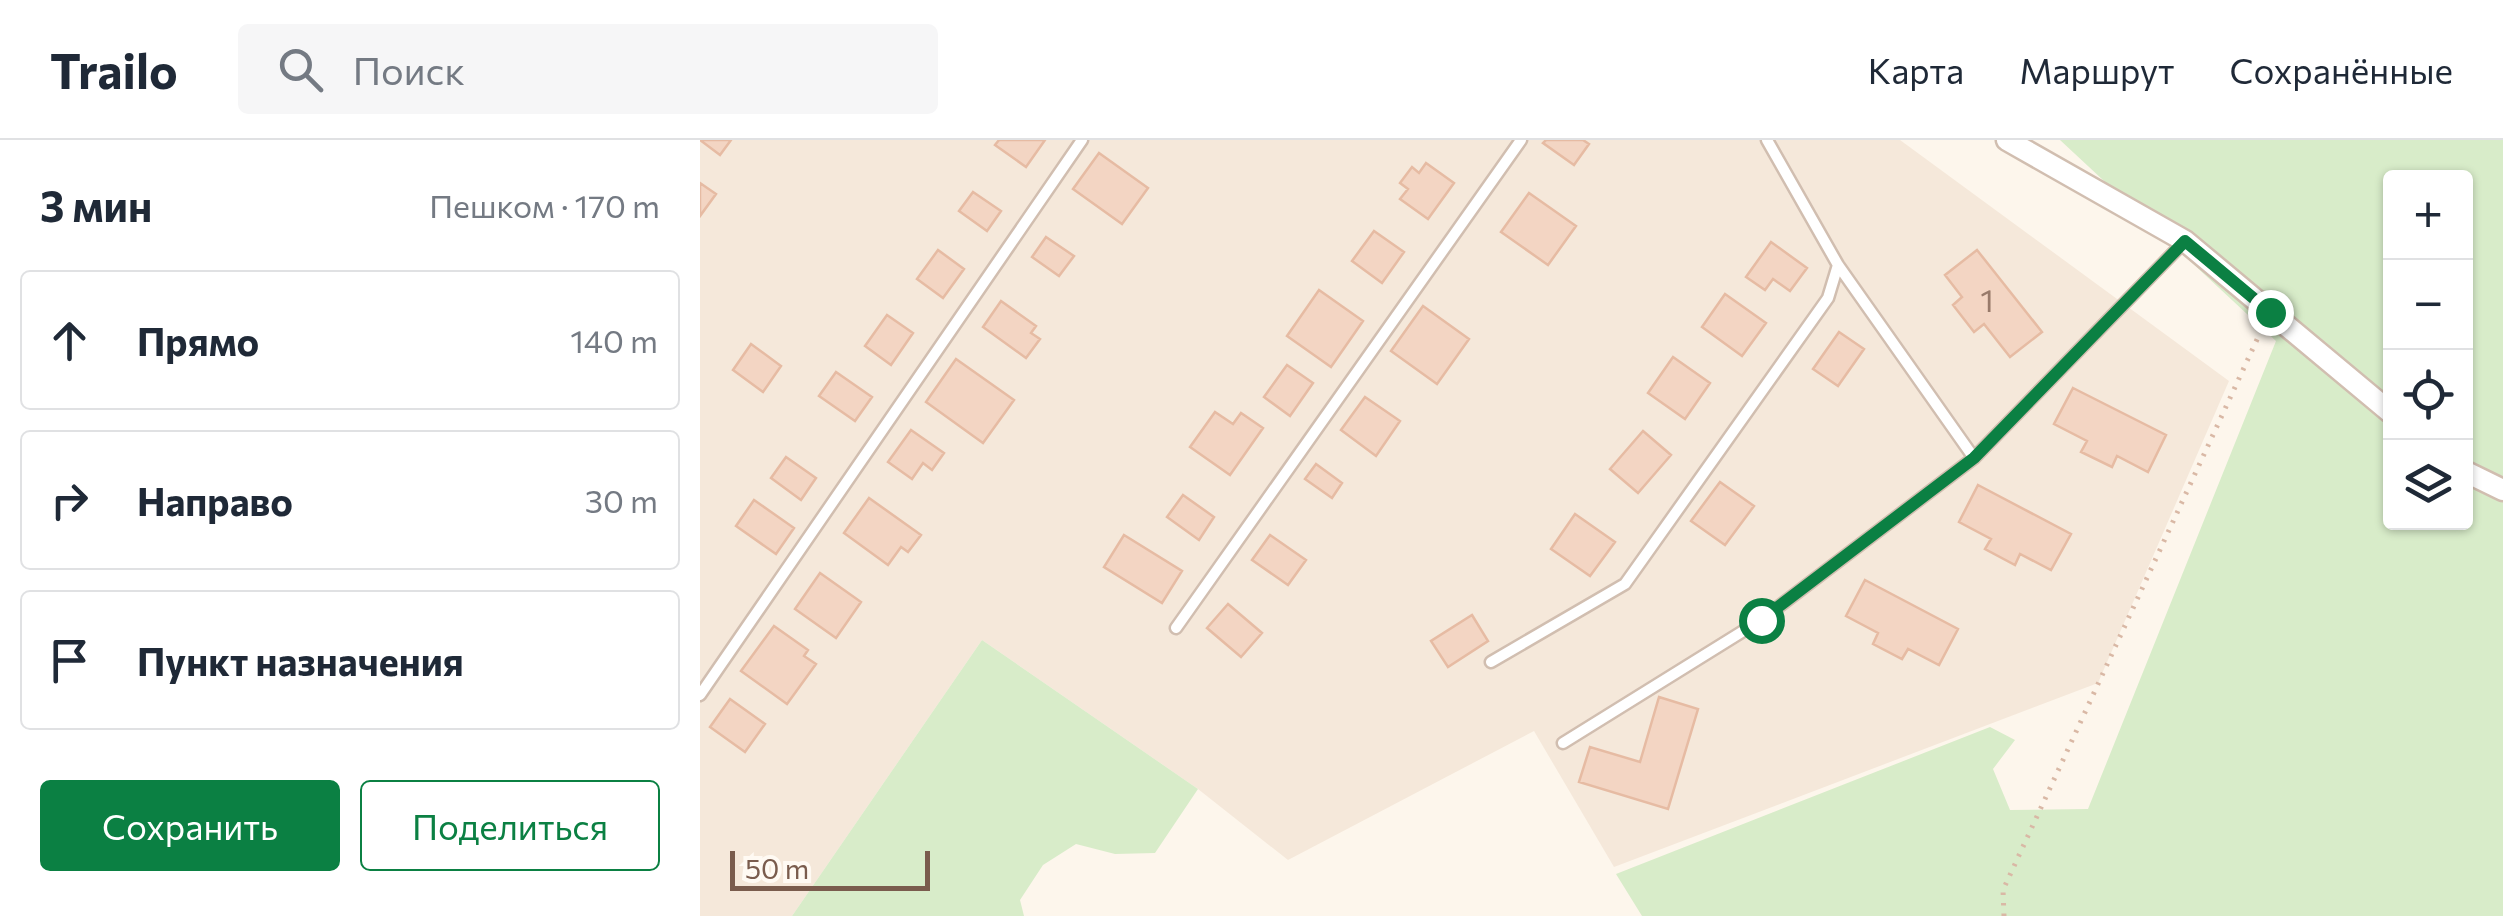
<!DOCTYPE html>
<html lang="ru">
<head>
<meta charset="utf-8">
<style>
	body { margin:0; font-family:Commissioner,sans-serif; background:#f6f6f7; color:#1f2937 }
	.controls { position:absolute; right:30px; top:30px; display:grid; overflow:hidden; border-radius:10px; box-shadow:0 2px 8px #0004 }
	.controls button { width:90px; height:90px; display:grid; place-items:center; padding:0; border:0; border-bottom:2px solid #e0e1e3; background:#fff; color:#1f2937; font:50px sans-serif }
	.scale { position:absolute; left:30px; bottom:25px; width:200px; box-sizing:border-box; padding-left:10px; border:5px solid #7a5c4d; border-top:0; font-size:28px; line-height:35px; white-space:nowrap; color:#7a5c4d; -webkit-text-stroke:8px #fffaf3; paint-order:stroke }
	.stop { position:absolute; width:30px; height:30px; margin:-22px; border:8px solid #0b8043; border-radius:50%; background:#fff }
	.stop.end { background:#0b8043; border-color:#fff; box-shadow:0 2px 10px #0008 }
	.list { margin:0; padding:0; list-style:none }
	h2 { display:flex; justify-content:space-between; align-items:center; height:130px; margin:0; padding:0 40px; font-size:42px }
	h2 small { font-size:32px; font-weight:400; color:#747a83 }
	.list li { display:grid; grid-template-columns:65px 1fr auto; gap:30px; align-items:center; box-sizing:border-box; height:140px; margin:0 20px 20px; padding:0 20px; border:2px solid #e0e1e3; border-radius:10px }
	.list b { display:block; font-size:38px; white-space:nowrap }
	.list em { font-size:32px; font-style:normal; color:#747a83 }
	.actions { display:flex; gap:20px; padding:30px 40px }
	.actions a { flex:1; padding:22px 0; border:2px solid #0b8043; border-radius:10px; text-align:center; font-size:35px; color:#0b8043 }
	.actions .main { background:#0b8043; color:#fff }
	.icon { flex:none; width:55px; height:55px; fill:none; stroke:currentColor; stroke-width:2; stroke-linecap:round; stroke-linejoin:round }
	.map { position:relative; flex:none; width:1803px; height:776px; overflow:hidden }
	header { display:flex; align-items:center; gap:60px; box-sizing:border-box; height:140px; padding:0 50px; background:#fff; border-bottom:2px solid #e0e1e3 }
	header strong { font-size:48px }
	nav { display:flex; gap:55px; margin-inline-start:auto; font-size:35px }
	.search { width:700px; height:90px; background:#f6f6f7; display:flex; align-items:center; gap:25px; box-sizing:border-box; padding:0 35px; border-radius:10px; color:#747a83; font-size:38px }
	main { display:flex }
	aside { flex:1; background:#fff }
	.map>svg:first-child { display:block }
	.residential { fill:#f5e8da }
	.green { fill:#d8ecc9; fill-rule:evenodd }
	.building { fill:#f3d5c3; stroke:#e6bba3; stroke-width:2.5 }
	.lines { fill:none; stroke-linecap:round; stroke-linejoin:round }
	.lane-casing { stroke:#d1beb0; stroke-width:15 }
	.street-casing { stroke:#d1beb0; stroke-width:25 }
	.path { stroke:#d9b8a5; stroke-width:5; stroke-dasharray:2.5 8; stroke-linecap:butt }
	.lane { stroke:#fff; stroke-width:10 }
	.street { stroke:#fff; stroke-width:20 }
	.route { stroke:#0b8043; stroke-width:12 }
	.labels { text-anchor:middle; stroke-width:8; stroke-linejoin:round; paint-order:stroke }
	.number-label { font-size:32px; fill:#987a6a }
</style>
</head>
<body>
<header>
<strong>Trailo</strong>
<div class="search"><svg class="icon" aria-label="search" viewBox="0 0 24 24"><circle cx="10" cy="10" r="6"/><path d="M15 15l6 6"/></svg>Поиск</div>
<nav><a>Карта</a><a>Маршрут</a><a>Сохранённые</a></nav>
</header>
<main>
<aside>
<h2>3 мин<small>Пешком · 170 m</small></h2>
<ul class="list">
<li><svg class="icon" aria-label="ahead" viewBox="0 0 24 24"><path d="M12 20V5M6 11l6-6 6 6"/></svg><div><b>Прямо</b></div><em>140 m</em></li>
<li><svg class="icon" aria-label="right" viewBox="0 0 24 24"><path d="M7 20v-9h11M14 6l5 5-5 5"/></svg><div><b>Направо</b></div><em>30 m</em></li>
<li><svg class="icon" aria-label="arrive" viewBox="0 0 24 24"><path d="M6 21V4h12l-3 4 3 4H6"/></svg><div><b>Пункт назначения</b></div></li>
</ul>
<div class="actions"><a class="main">Сохранить</a><a>Поделиться</a></div>
</aside>
<div class="map">
<svg width="1803" height="776" viewBox="0 0 1803 776">
	<rect width="100%" height="100%" fill="#fdf6ec"/>
	<path class="residential" d="M 0,0 L 1200,0 L 1529,241 L 1398,543 L 914,727 L 834,591 L 588,720 L 498,649 L 282,500 L 92,776 L 0,776 Z"/>
	<path class="green" d="M 1360,0 L 1803,0 L 1803,776 L 942,776 L 916,734 L 1290,587 L 1315,600 L 1293,629 L 1310,670 L 1388,669 L 1576,201 ZM 1690,38 L 1766,38 L 1766,382 L 1690,382 Z
		M 282,500 L 498,649 L 455,713 L 415,714 L 376,704 L 343,725 L 320,760 L 324,776 L 92,776 Z"/>
	<path class="building" d="M 0,0 L 31,0 L 20,15 Z
		M 299,0 L 345,0 L 326,27 L 295,5 Z
		M 846,0 L 883,0 L 889,4 L 874,25 L 843,3 Z
		M 399,13 L 448,48 L 422,84 L 373,49 Z
		M 726,23 L 754,43 L 728,79 L 700,59 L 708,49 L 700,43 L 712,27 L 719,33 Z
		M 0,43 L 16,54 L 0,76 Z
		M 273,52 L 301,71 L 287,91 L 259,71 Z
		M 829,53 L 876,86 L 848,125 L 801,92 Z
		M 674,91 L 704,112 L 682,143 L 652,121 Z
		M 346,97 L 374,116 L 359,136 L 332,117 Z
		M 1071,102 L 1107,128 L 1090,151 L 1073,139 L 1065,150 L 1046,137 Z
		M 238,110 L 264,129 L 243,158 L 217,139 Z
		M 1277,110 L 1342,192 L 1310,217 L 1284,184 L 1274,192 L 1253,165 L 1262,157 L 1245,135 Z
		M 619,150 L 663,181 L 631,227 L 587,196 Z
		M 1025,154 L 1066,183 L 1042,216 L 1002,187 Z
		M 301,161 L 336,186 L 331,193 L 340,199 L 326,218 L 283,187 Z
		M 723,166 L 769,199 L 737,244 L 691,211 Z
		M 187,175 L 213,193 L 191,225 L 165,206 Z
		M 1139,192 L 1164,209 L 1138,246 L 1113,229 Z
		M 51,204 L 81,226 L 63,252 L 33,230 Z
		M 973,217 L 1010,243 L 985,279 L 948,253 Z
		M 256,219 L 314,260 L 283,303 L 226,262 Z
		M 587,225 L 613,243 L 590,276 L 564,257 Z
		M 136,232 L 172,257 L 155,281 L 119,256 Z
		M 1373,248 L 1466,295 L 1448,332 L 1417,316 L 1412,327 L 1381,312 L 1387,301 L 1354,284 Z
		M 665,257 L 700,281 L 676,316 L 641,290 Z
		M 515,272 L 533,284 L 541,273 L 563,288 L 530,335 L 490,307 Z
		M 211,290 L 244,313 L 232,330 L 223,323 L 212,339 L 188,322 Z
		M 943,291 L 971,315 L 938,353 L 910,329 Z
		M 86,317 L 116,338 L 101,360 L 71,338 Z
		M 616,324 L 642,343 L 632,358 L 605,339 Z
		M 1020,342 L 1054,366 L 1025,405 L 991,381 Z
		M 1278,345 L 1371,394 L 1351,430 L 1320,414 L 1315,425 L 1285,409 L 1291,399 L 1259,382 Z
		M 483,355 L 514,377 L 499,400 L 467,377 Z
		M 169,358 L 221,395 L 208,412 L 201,407 L 188,425 L 144,393 Z
		M 54,360 L 94,388 L 76,414 L 36,386 Z
		M 875,374 L 915,402 L 890,436 L 851,409 Z
		M 424,395 L 482,431 L 462,463 L 404,427 Z
		M 570,395 L 606,420 L 588,445 L 552,420 Z
		M 120,433 L 161,462 L 136,498 L 95,469 Z
		M 1165,440 L 1258,489 L 1239,525 L 1208,509 L 1202,519 L 1173,504 L 1178,493 L 1146,476 Z
		M 528,464 L 562,493 L 541,517 L 507,488 Z
		M 772,475 L 788,501 L 748,527 L 731,501 Z
		M 74,486 L 108,510 L 104,516 L 116,524 L 87,564 L 41,531 Z
		M 959,557 L 998,569 L 968,669 L 879,642 L 890,607 L 940,622 Z
		M 30,559 L 65,584 L 45,612 L 10,587 Z"/>
	<g class="lines">
		<defs>
			<path id="lane" d="M 1067,0 L 1138,125 L 1274,318
				M 476,488 L 821,0
				M 791,522 L 925,444 L 1128,158 L 1138,125
				M 0,555 L 382,0
				M 863,603 L 1061,480 L 1274,318 L 1485,101"/>
			<path id="street" d="M 1307,0 L 1485,101 L 1690,272
				M 1766,332 L 1803,350"/>
		</defs>
		<use href="#lane" class="lane-casing"/>
		<use href="#street" class="street-casing"/>
		<path class="path" d="M 1304,776 L 1303,750 L 1560,193"/>
		<use href="#lane" class="lane"/>
		<use href="#street" class="street"/>
	</g>
	<g class="lines">
		<path class="route" d="M 1061,480 L 1274,318 L 1485,101 L 1570,172"/>
	</g>
	<g class="labels">
		<g class="number-label">
			<text x="1287" y="172">1</text>
		</g>
	</g>
</svg>
<div class="controls">
<button>+</button>
<button>−</button>
<button><svg class="icon" aria-label="locate" viewBox="0 0 24 24"><circle cx="12" cy="12" r="6"/><path d="M12 2v4M12 18v4M2 12h4M18 12h4"/></svg></button>
<button><svg class="icon" aria-label="layers" viewBox="0 0 24 24"><path d="M12 4l9 5-9 5-9-5zM3 14l9 5 9-5"/></svg></button>
</div>
<div class="scale">50 m</div>
<div class="stop" style="left:1061px;top:480px"></div>
<div class="stop end" style="left:1570px;top:172px"></div>
</div>
</main>
</body>
</html>
